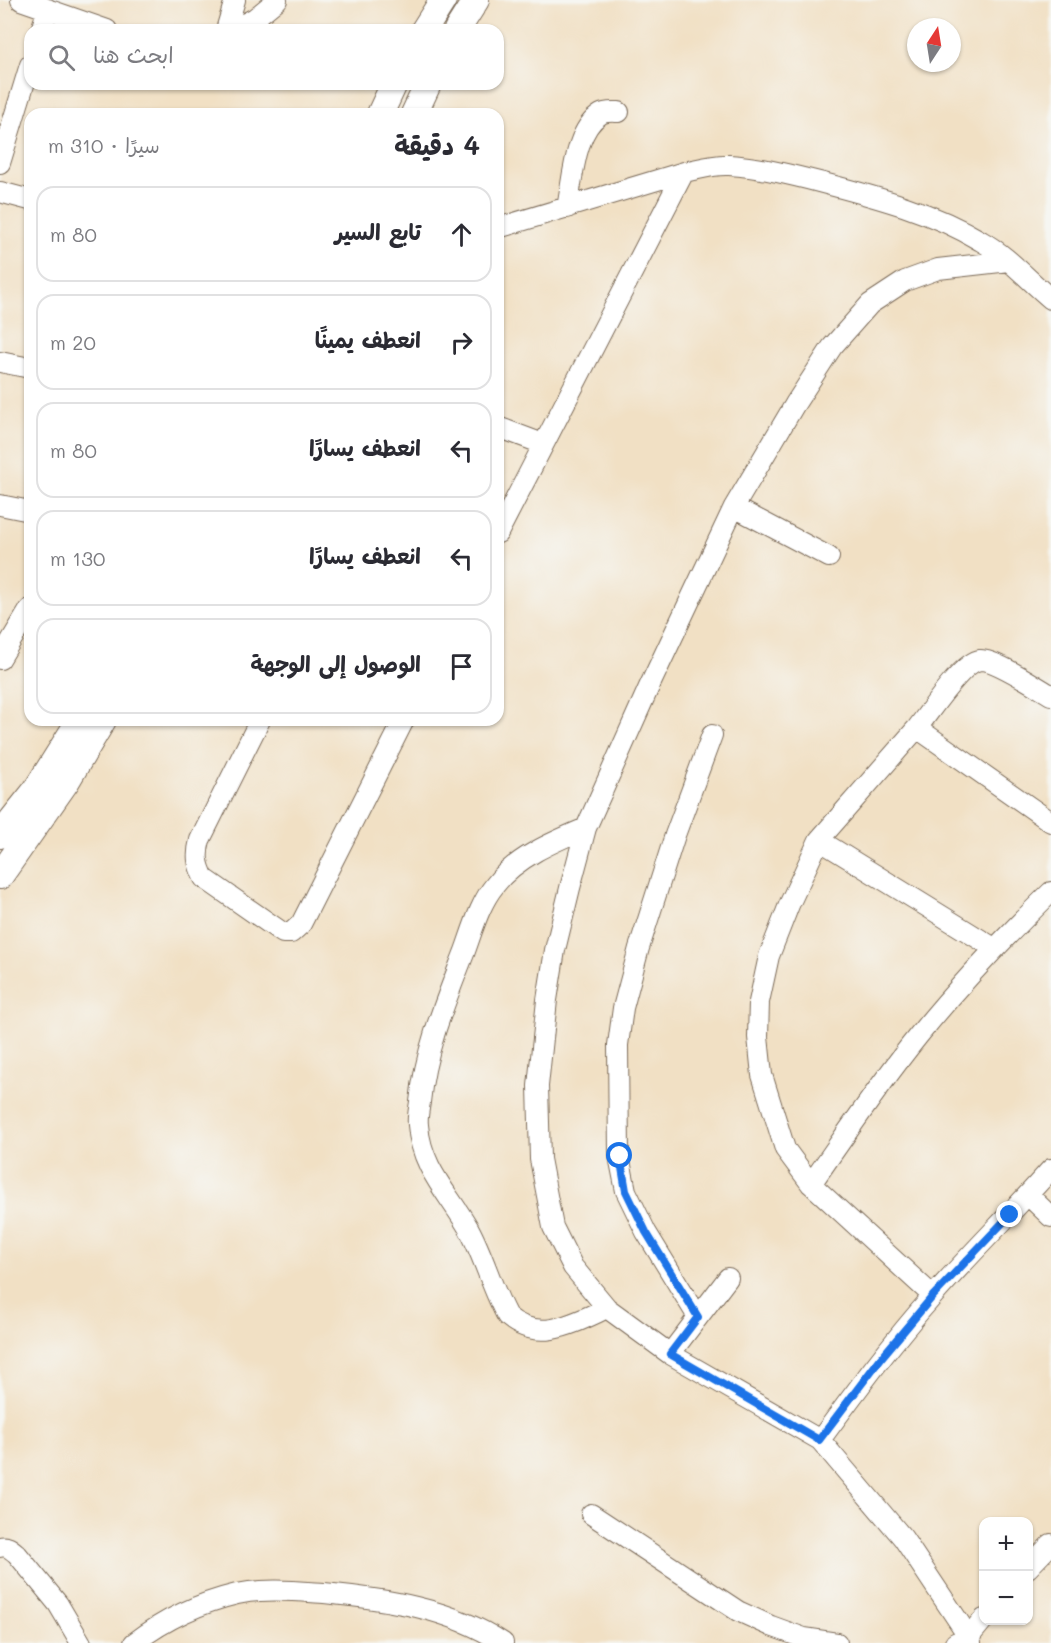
<!DOCTYPE html>
<html lang="ar">
<head>
<meta charset="utf-8">
<style>
	body { margin:0; font-family:Mali,"Playpen Sans Arabic",sans-serif; background:#f7f7f7; color:#2b2b33; direction:rtl }
	.controls { position:absolute; right:18px; bottom:18px; display:grid; overflow:hidden; border-radius:12px; box-shadow:0 2px 4px #0004 }
	.controls button { width:54px; height:54px; display:grid; place-items:center; padding:0; border:0; border-bottom:2px solid #e1e1e2; background:#fff; color:#2b2b33; font:30px sans-serif }
	.compass { position:absolute; left:907px; top:18px; width:54px; height:54px; border-radius:50%; background:#fff; box-shadow:0 2px 4px #0004; rotate:12deg }
	.stop { position:absolute; width:18px; height:18px; margin:-14px; border:4px solid #1a73e8; border-radius:50%; background:#fff }
	.stop.end { background:#1a73e8; border-color:#fff; box-shadow:0 2px 6px #0008 }
	.list { margin:0; padding:0; list-style:none }
	h2 { display:flex; justify-content:space-between; align-items:center; height:78px; margin:0; padding:0 24px; font-size:26px }
	h2 small { font-size:20px; font-weight:400; color:#7c7c81 }
	.list li { display:grid; grid-template-columns:39px 1fr auto; gap:18px; align-items:center; box-sizing:border-box; height:96px; margin:0 12px 12px; padding:0 12px; border:2px solid #e1e1e2; border-radius:18px }
	.list b { display:block; font-size:22px; white-space:nowrap }
	.list em { font-size:20px; font-style:normal; color:#7c7c81 }
	.icon { flex:none; width:33px; height:33px; fill:none; stroke:currentColor; stroke-width:2; stroke-linecap:round; stroke-linejoin:round }
	.map { position:relative; flex:none; width:1051px; height:1643px; overflow:hidden; direction:ltr }
	.search { position:absolute; background:#fff; box-shadow:0 2px 4px #0004; left:24px; top:24px; width:480px; height:66px; display:flex; align-items:center; gap:15px; box-sizing:border-box; padding:0 21px; border-radius:18px; color:#7c7c81; font-size:22px }
	.panel { position:absolute; background:#fff; box-shadow:0 2px 4px #0004; left:24px; top:108px; width:480px; height:618px; border-radius:18px; direction:rtl }
	.map>svg:first-child { display:block }
	.lines { fill:none; stroke-linecap:round; stroke-linejoin:round }
	.minor-casing { stroke:#7b6a58; stroke-width:22 }
	.major-casing { stroke:#7b6a58; stroke-width:28 }
	.minor { stroke:#fff; stroke-width:20 }
	.major { stroke:#fff; stroke-width:26 }
	.route { stroke:#1a73e8; stroke-width:8 }
</style>
</head>
<body>
<div class="map">
<svg width="1051" height="1643" viewBox="0 0 1051 1643">
	<rect width="100%" height="100%" fill="#f6f6f2"/>
	<filter id="ink" filterUnits="userSpaceOnUse"><feTurbulence type="fractalNoise" baseFrequency=".0167" numOctaves="2"/><feDisplacementMap in="SourceGraphic" scale="12" xChannelSelector="R" yChannelSelector="G"/><feConvolveMatrix kernelMatrix="1 2 1 2 8 2 1 2 1" color-interpolation-filters="sRGB"/></filter>
	<filter id="wash" filterUnits="userSpaceOnUse"><feTurbulence type="fractalNoise" baseFrequency=".008" numOctaves="4" result="noise"/><feDisplacementMap in="SourceGraphic" scale="24" xChannelSelector="R" yChannelSelector="G"/><feGaussianBlur stdDeviation="1.35" result="paint"/><feColorMatrix in="noise" values="0 0 0 0 0 0 0 0 0 0 0 0 0 0 0 0 0 1.4 0 .05"/><feComposite in="paint" operator="in"/></filter>
	<g filter="url(#wash)">
		<rect width="100%" height="100%" fill="#f1e0c4"/>
	</g>
	<g filter="url(#ink)">
		<g class="lines">
			<defs>
				<path id="minor" d="M 21,0 L 107,30
					M 41,30 L 48,9
					M 226,30 L 235,0
					M 233,30 L 255,18 L 277,0
					M 0,163 L 30,65
					M 0,192 L 30,200
					M 567,208 C 573,180 574,130 601,114 C 606,111 614,112 619,112
					M 498,228 L 684,172 C 699,169 713,164 729,165 C 760,167 792,175 823,183 C 877,197 933,212 981,241 C 1008,256 1028,280 1051,299
					M 0,362 L 30,368
					M 498,427 L 543,444
					M 0,505 L 30,511
					M 734,507 L 829,557
					M 498,533 L 684,172
					M 0,659 L 30,609
					M 260,720 L 200,840 C 196,855 197,864 204,878 L 283,933 L 291,933 L 301,924 L 404,720
					M 917,728 C 929,713 962,662 980,660 C 995,659 1037,687 1051,695
					M 586,828 C 555,841 516,857 495,885 C 480,903 473,929 465,951 C 446,1000 425,1049 420,1102 C 419,1109 417,1118 418,1125 C 421,1168 449,1194 469,1229 C 484,1257 492,1289 507,1316 C 539,1344 574,1323 607,1308
					M 819,840 L 994,948
					M 811,1184 C 846,1134 880,1083 918,1036 C 959,985 1004,938 1051,892
					M 1028,1195 L 1051,1217
					M 933,1296 L 811,1184 L 785,1149 L 762,1075 L 758,1037 L 759,1002 L 769,956 L 789,905 L 819,840 L 917,728 L 1051,822
					M 698,1317 L 646,1232 L 626,1191 L 619,1156 L 618,1045 L 623,1008 L 639,948 L 675,835 L 712,735
					M 670,1354 L 728,1278
					M 820,1440 C 856,1391 892,1342 933,1296 C 971,1253 1013,1212 1051,1169
					M 591,1514 L 738,1611 L 771,1626 L 804,1638 L 837,1643
					M 0,1547 C 7,1545 11,1549 17,1554 L 58,1604 L 81,1643
					M 1028,1568 L 1051,1544
					M 134,1643 C 164,1620 199,1603 237,1594 C 265,1588 295,1591 324,1593 C 385,1599 451,1608 503,1643
					M 955,1643 L 969,1637 L 984,1619
					M 971,1643 L 969,1637 L 903,1538 L 820,1440 L 670,1354 L 607,1308 L 573,1267 L 553,1227 L 540,1159 L 538,1086 L 547,1000 L 555,950 L 570,888 L 586,828 L 649,687 L 734,507 L 795,404 L 832,347 L 870,304 L 905,281 L 938,269 L 1009,261"/>
				<path id="major" d="M 424,30 L 443,0
					M 457,30 L 476,0
					M 380,114 L 394,84
					M 414,114 L 428,84
					M 0,835 L 36,790 L 80,720
					M 0,876 L 66,782 L 103,720"/>
			</defs>
			<use href="#minor" class="minor-casing"/>
			<use href="#major" class="major-casing"/>
			<use href="#minor" class="minor"/>
			<use href="#major" class="major"/>
		</g>
	</g>
	<g class="lines" filter="url(#ink)">
		<path class="route" d="M 620,1156 L 626,1191 L 646,1232 L 698,1317 L 670,1354 L 819,1440 L 881,1358 L 933,1296 L 1010,1215"/>
	</g>
</svg>
<div class="controls">
<button>+</button>
<button>−</button>
</div>
<svg class="compass" viewBox="-18 -18 36 36"><path d="M0-13l5 13h-10z" fill="#e53935"/><path d="M0 13l5-13h-10z" fill="#7c7c81"/></svg>
<div class="stop" style="left:620px;top:1156px"></div>
<div class="stop end" style="left:1010px;top:1215px"></div>
<div class="search"><svg class="icon" aria-label="search" viewBox="0 0 24 24"><circle cx="10" cy="10" r="6"/><path d="M15 15l6 6"/></svg>ابحث هنا</div>
<section class="panel">
<h2>4 دقيقة<small>سيرًا · 310 m</small></h2>
<ul class="list">
<li><svg class="icon" aria-label="ahead" viewBox="0 0 24 24"><path d="M12 20V5M6 11l6-6 6 6"/></svg><div><b>تابع السير</b></div><em>80 m</em></li>
<li><svg class="icon" aria-label="right" viewBox="0 0 24 24"><path d="M7 20v-9h11M14 6l5 5-5 5"/></svg><div><b>انعطف يمينًا</b></div><em>20 m</em></li>
<li><svg class="icon" aria-label="left" viewBox="0 0 24 24"><path d="M17 20v-9H6M10 6l-5 5 5 5"/></svg><div><b>انعطف يسارًا</b></div><em>80 m</em></li>
<li><svg class="icon" aria-label="left" viewBox="0 0 24 24"><path d="M17 20v-9H6M10 6l-5 5 5 5"/></svg><div><b>انعطف يسارًا</b></div><em>130 m</em></li>
<li><svg class="icon" aria-label="arrive" viewBox="0 0 24 24"><path d="M6 21V4h12l-3 4 3 4H6"/></svg><div><b>الوصول إلى الوجهة</b></div></li>
</ul>
</section>
</div>
</body>
</html>
